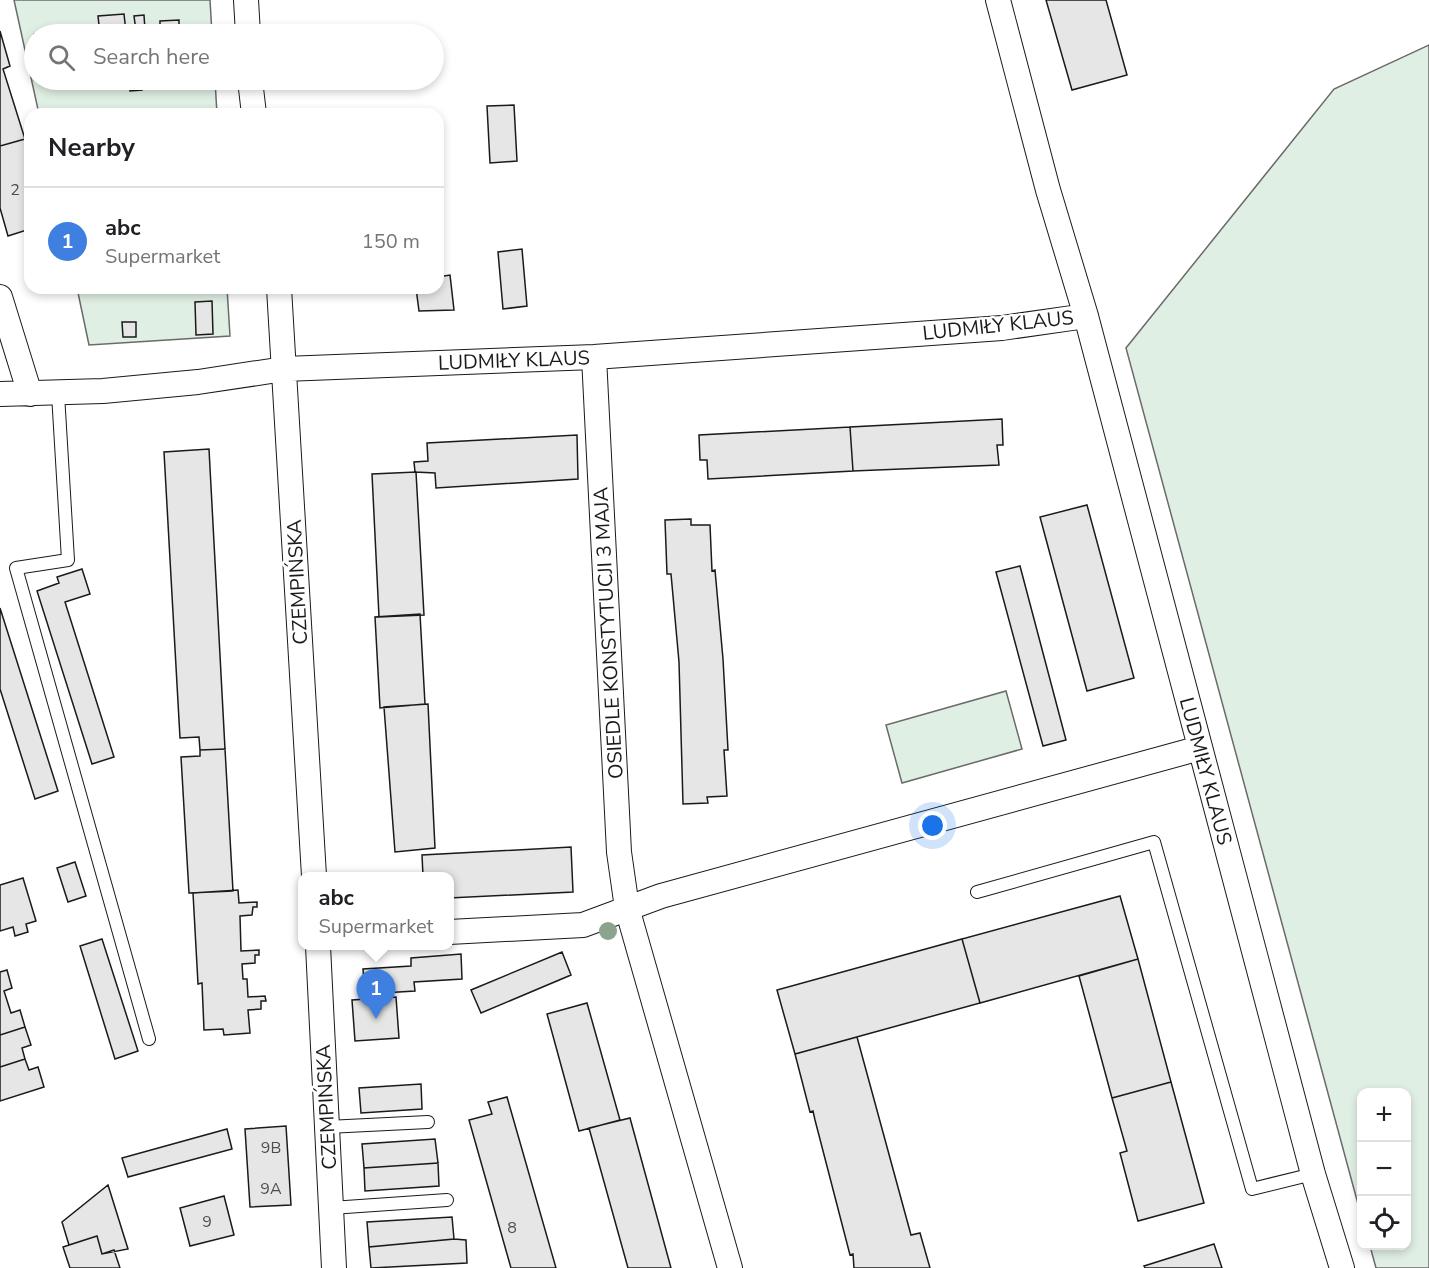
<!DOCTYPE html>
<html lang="en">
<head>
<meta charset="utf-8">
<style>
	body { margin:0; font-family:"Nunito Sans",sans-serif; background:#f2f2f2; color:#202124 }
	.controls { position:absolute; right:18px; bottom:18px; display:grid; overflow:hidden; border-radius:12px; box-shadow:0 3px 9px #0003 }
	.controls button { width:54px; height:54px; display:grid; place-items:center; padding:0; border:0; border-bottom:2px solid #e0e0e0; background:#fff; color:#202124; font:30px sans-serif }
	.you { position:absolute; left:933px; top:826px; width:21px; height:21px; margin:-15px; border:4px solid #fff; border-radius:50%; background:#1a73e8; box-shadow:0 0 0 9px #1a73e833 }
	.badge { display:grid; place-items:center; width:39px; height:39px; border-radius:50%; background:#db2777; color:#fff; font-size:20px; font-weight:700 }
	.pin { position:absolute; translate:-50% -50px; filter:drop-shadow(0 2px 3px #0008) }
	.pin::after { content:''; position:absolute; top:32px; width:21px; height:18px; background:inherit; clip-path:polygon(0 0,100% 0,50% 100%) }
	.popup { position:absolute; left:298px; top:872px; width:156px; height:78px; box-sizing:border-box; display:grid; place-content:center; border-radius:12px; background:#fff; filter:drop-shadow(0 2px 4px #0005); font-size:20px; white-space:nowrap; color:#757577 }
	.popup b { font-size:22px; color:#202124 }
	.popup::after { content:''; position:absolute; left:50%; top:100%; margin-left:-12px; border:12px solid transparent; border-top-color:#fff }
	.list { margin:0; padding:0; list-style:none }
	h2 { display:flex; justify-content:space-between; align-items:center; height:78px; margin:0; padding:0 24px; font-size:26px }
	h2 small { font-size:20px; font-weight:400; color:#757577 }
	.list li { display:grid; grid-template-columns:39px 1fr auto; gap:18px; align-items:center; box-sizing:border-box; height:108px; padding:0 24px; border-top:2px solid #e0e0e0 }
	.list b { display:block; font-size:22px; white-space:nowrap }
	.list p { margin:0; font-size:20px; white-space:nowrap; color:#757577 }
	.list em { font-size:20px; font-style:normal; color:#757577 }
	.icon { flex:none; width:33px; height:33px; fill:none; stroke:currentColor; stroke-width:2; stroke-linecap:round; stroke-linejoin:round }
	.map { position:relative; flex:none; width:1429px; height:1268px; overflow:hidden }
	.search { position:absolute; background:#fff; box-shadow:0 3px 9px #0003; left:24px; top:24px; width:420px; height:66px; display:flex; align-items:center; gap:15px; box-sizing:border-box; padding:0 21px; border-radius:33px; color:#757577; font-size:22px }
	.panel { position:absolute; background:#fff; box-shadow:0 3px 9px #0003; left:24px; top:108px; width:420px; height:186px; border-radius:18px }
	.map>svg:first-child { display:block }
	.green { fill:#e0efe3; stroke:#6a6a6a; stroke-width:1.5 }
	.building { fill:#e6e6e6; stroke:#1a1a1a; stroke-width:1.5 }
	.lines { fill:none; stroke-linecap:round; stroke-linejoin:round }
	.service-casing { stroke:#1a1a1a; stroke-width:14 }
	.minor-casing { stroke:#1a1a1a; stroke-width:26 }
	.service { stroke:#fff; stroke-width:12 }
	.minor { stroke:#fff; stroke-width:24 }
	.tree { fill:#8aa48f }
	.labels { text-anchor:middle; stroke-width:4.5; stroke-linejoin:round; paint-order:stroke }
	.number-label { font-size:16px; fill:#4d4d4d }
	.street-label { font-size:20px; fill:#1a1a1a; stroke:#fff }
</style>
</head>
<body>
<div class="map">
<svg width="1429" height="1268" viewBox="0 0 1429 1268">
	<rect width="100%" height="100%" fill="#fff"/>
	<path class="green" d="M 14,0 L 210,0 L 212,34 L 34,34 L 34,80 L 215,80 L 217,114 L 39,114 Z
		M 1429,45 L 1429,1268 L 1376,1268 L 1370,1246 L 1406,1246 L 1406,1092 L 1362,1092 L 1361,1215 L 1126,348 L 1334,89 Z
		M 77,288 L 227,288 L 230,336 L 89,345 Z
		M 1006,691 L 1022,749 L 902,783 L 886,725 Z"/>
	<path class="building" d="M 1046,0 L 1106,0 L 1127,75 L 1072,90 Z
		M 124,14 L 126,32 L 100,34 L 98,16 Z
		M 144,15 L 145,30 L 136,31 L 134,16 Z
		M 179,20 L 179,32 L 160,33 L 160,21 Z
		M 0,31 L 10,66 L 3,69 L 25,139 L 0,146 Z
		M 129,80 L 141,80 L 142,90 L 130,91 Z
		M 514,105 L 517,161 L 490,163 L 487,106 Z
		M 25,139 L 30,156 L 30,162 L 28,162 L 30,170 L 30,229 L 8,236 L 0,208 L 0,146 Z
		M 522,249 L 527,306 L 503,309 L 498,252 Z
		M 450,275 L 454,310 L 419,311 L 416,288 L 438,288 L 438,277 Z
		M 212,301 L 213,334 L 196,335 L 195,302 Z
		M 122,322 L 136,322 L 136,337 L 123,337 Z
		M 1002,419 L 1003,445 L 997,445 L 999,465 L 853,471 L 850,427 Z
		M 850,427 L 853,471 L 708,479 L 707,460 L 700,460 L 699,435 Z
		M 577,435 L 578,479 L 436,488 L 435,473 L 415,472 L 414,462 L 428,461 L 427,443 Z
		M 209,449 L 225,749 L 200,750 L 199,737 L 180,738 L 164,452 Z
		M 416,472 L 424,615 L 379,617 L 372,474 Z
		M 1087,505 L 1134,678 L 1087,691 L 1040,517 Z
		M 691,519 L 691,525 L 710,525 L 712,571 L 715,570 L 723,659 L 728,750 L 724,750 L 727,796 L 707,797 L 708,803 L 683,804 L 679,662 L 671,574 L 667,574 L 665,520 Z
		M 1020,566 L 1066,740 L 1043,746 L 996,572 Z
		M 82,569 L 90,594 L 65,602 L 114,757 L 92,764 L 37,591 L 59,583 L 57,577 Z
		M 0,608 L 58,791 L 35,799 L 0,689 Z
		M 420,614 L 425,704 L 380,708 L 375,617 Z
		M 428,704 L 435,848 L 395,852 L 384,707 Z
		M 225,749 L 233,891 L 189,893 L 181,757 L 200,756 L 200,750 Z
		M 571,847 L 573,892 L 449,898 L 449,876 L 423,876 L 422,855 Z
		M 75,862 L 86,896 L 68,902 L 57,868 Z
		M 23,878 L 36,921 L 26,924 L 28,932 L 15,936 L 13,927 L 0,931 L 0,885 Z
		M 238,890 L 239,903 L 257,902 L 257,907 L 253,907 L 252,915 L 240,916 L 241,951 L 259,950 L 259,955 L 255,955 L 255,963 L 242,964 L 243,979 L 247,979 L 248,997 L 265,996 L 266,1001 L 261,1001 L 261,1009 L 248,1010 L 250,1033 L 224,1035 L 223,1029 L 204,1030 L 202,983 L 198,984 L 193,893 Z
		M 1120,896 L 1138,959 L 980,1003 L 962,939 Z
		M 102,939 L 138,1051 L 115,1059 L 80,946 Z
		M 962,939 L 980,1003 L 795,1054 L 777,990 Z
		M 562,952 L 571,975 L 481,1013 L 471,990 Z
		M 461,954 L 462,979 L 414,982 L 415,991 L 365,994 L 363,969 L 411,966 L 411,958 Z
		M 1138,959 L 1171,1082 L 1112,1098 L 1079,976 Z
		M 7,970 L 12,988 L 4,991 L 11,1013 L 20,1010 L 25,1027 L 0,1035 L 0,972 Z
		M 396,997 L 399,1038 L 355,1041 L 352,1000 Z
		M 587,1003 L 620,1120 L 579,1131 L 547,1014 Z
		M 25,1027 L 31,1045 L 22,1048 L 25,1059 L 0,1067 L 0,1035 Z
		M 857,1037 L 911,1235 L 920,1233 L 930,1268 L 854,1268 L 853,1254 L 850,1255 L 815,1120 L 813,1111 L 810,1112 L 795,1054 Z
		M 25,1059 L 29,1070 L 38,1067 L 44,1087 L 0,1101 L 0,1067 Z
		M 1171,1082 L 1204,1203 L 1138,1221 L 1120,1153 L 1127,1151 L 1112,1098 Z
		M 421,1084 L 422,1109 L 361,1113 L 359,1088 Z
		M 507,1097 L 556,1268 L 511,1268 L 469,1120 L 492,1114 L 488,1102 Z
		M 630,1118 L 671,1268 L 628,1268 L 589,1128 Z
		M 286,1126 L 291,1205 L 250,1207 L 245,1129 Z
		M 227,1129 L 232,1149 L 128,1177 L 122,1158 Z
		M 435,1139 L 438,1163 L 364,1168 L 362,1144 Z
		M 438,1163 L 439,1186 L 365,1191 L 364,1168 Z
		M 108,1185 L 128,1249 L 102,1254 L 97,1236 L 69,1245 L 62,1222 Z
		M 224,1196 L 234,1235 L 190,1246 L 180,1208 Z
		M 452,1217 L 454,1239 L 369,1247 L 367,1222 Z
		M 97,1236 L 102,1254 L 114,1250 L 120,1268 L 70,1268 L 63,1247 Z
		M 454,1239 L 466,1240 L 467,1263 L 371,1268 L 369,1247 Z
		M 1214,1244 L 1222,1268 L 1145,1268 L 1144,1266 Z"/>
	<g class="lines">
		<defs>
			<path id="service" d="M 58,394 L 68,560 L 16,568 L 149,1039
				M 977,892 L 1154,842 L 1252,1189 L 1313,1174
				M 327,1127 L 428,1122
				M 331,1208 L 447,1200"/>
			<path id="minor" d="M 246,0 L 248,34
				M 998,0 L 1048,190 L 1086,316 L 1313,1174 L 1342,1268
				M 250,80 L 254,114
				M 279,288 L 314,876
				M 0,297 L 30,394
				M 594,357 L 619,852 L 627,908 L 730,1268
				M 0,394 L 103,391 L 198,382 L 284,369 L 594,357 L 1002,328 L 1086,316
				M 449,932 L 583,925 L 661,896 L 1200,748
				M 318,946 L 334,1268"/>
		</defs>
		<use href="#service" class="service-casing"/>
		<use href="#minor" class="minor-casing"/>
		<use href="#service" class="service"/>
		<use href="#minor" class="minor"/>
	</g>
	<circle class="tree" cx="608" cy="931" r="9"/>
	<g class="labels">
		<g class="number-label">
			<text x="15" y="195">2</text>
			<text x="271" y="1153">9B</text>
			<text x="271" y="1194">9A</text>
			<text x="207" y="1227">9</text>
			<text x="512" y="1233">8</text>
		</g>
		<g class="street-label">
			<text transform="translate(998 325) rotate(-6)" y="7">LUDMIŁY KLAUS</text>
			<text transform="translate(514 360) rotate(-2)" y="7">LUDMIŁY KLAUS</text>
			<text transform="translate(297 582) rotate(-93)" y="7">CZEMPIŃSKA</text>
			<text transform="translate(608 633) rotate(-93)" y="7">OSIEDLE KONSTYTUCJI 3 MAJA</text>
			<text transform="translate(1206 771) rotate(75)" y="7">LUDMIŁY KLAUS</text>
			<text transform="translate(326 1107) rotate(-93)" y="7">CZEMPIŃSKA</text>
		</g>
	</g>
</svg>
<div class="controls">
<button>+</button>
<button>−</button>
<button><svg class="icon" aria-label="locate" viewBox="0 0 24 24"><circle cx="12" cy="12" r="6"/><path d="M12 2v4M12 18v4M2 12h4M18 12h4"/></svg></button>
</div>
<div class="you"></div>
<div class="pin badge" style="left:376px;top:1019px;background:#3f7fe0">1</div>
<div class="popup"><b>abc</b>Supermarket</div>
<div class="search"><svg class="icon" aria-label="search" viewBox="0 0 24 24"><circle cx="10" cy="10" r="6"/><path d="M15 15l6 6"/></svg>Search here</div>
<section class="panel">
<h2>Nearby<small></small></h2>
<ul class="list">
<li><span class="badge" style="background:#3f7fe0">1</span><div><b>abc</b><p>Supermarket</p></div><em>150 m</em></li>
</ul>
</section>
</div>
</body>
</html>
